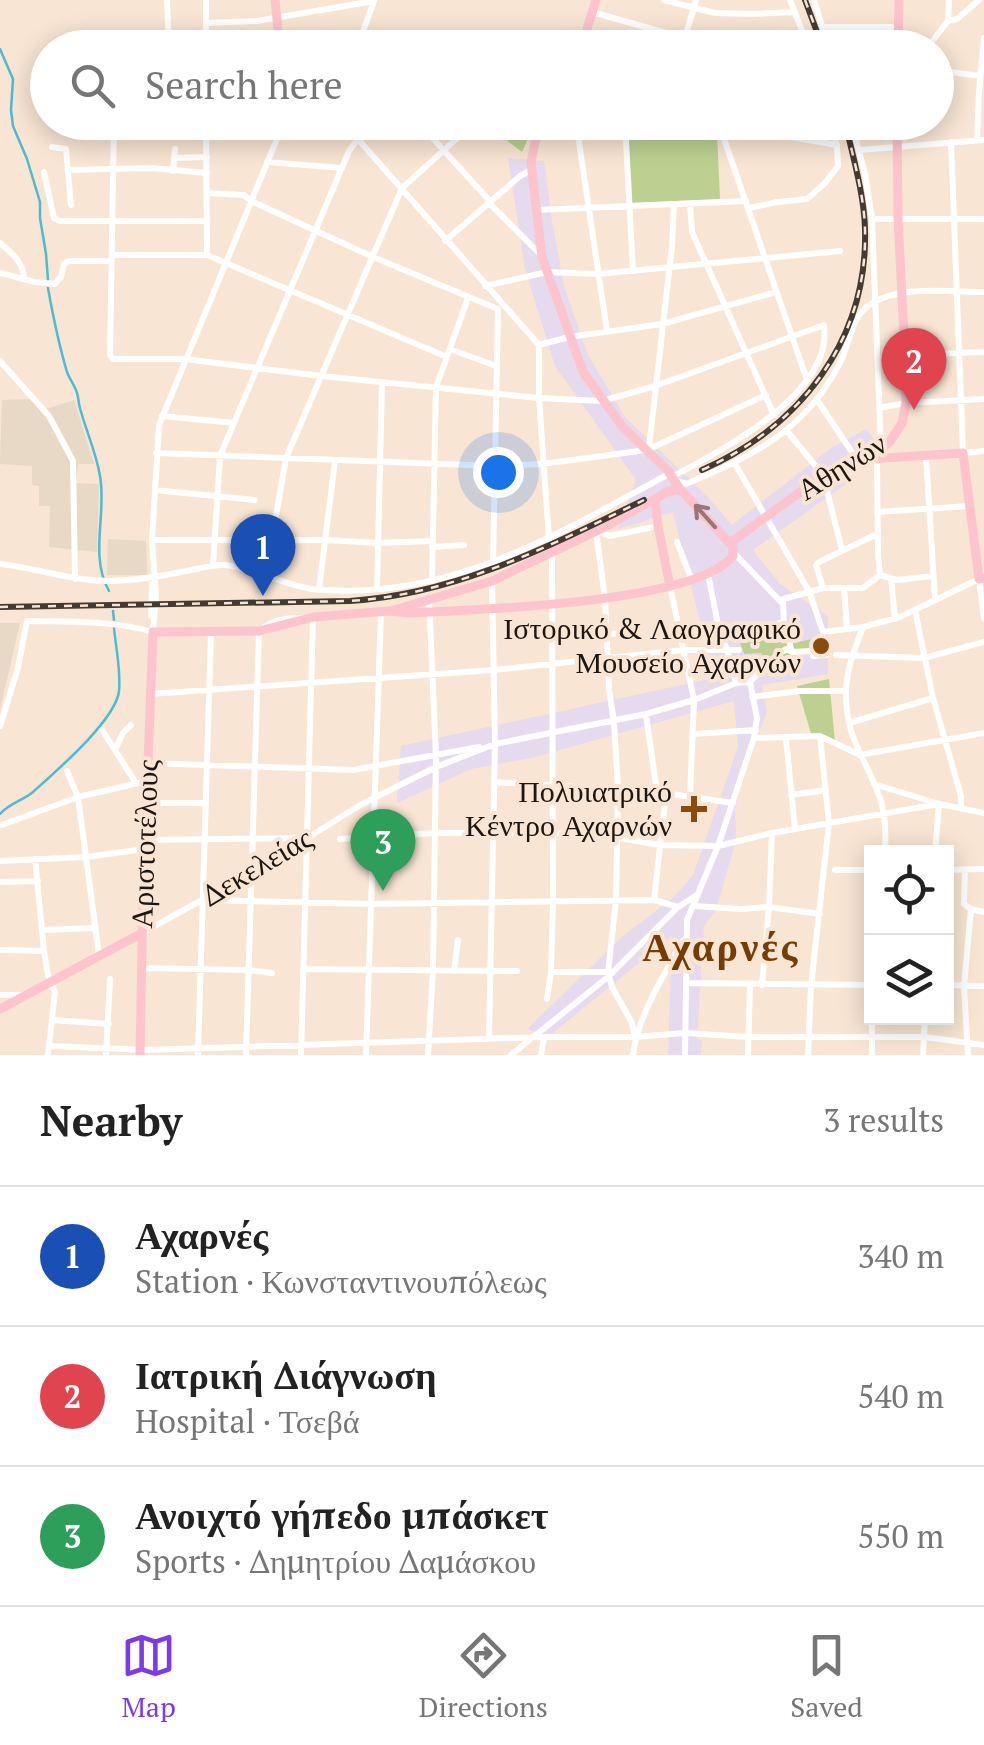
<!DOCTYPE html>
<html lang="en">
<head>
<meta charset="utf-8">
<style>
	body { margin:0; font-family:"PT Serif",serif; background:#f2f2f2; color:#222 }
	.controls { position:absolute; right:30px; bottom:30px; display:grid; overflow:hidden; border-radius:0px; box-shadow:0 5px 25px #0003 }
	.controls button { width:90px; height:90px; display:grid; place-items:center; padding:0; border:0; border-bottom:2px solid #e0e0e0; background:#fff; color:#222; font:50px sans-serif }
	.you { position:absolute; left:498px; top:472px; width:35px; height:35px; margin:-25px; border:8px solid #fff; border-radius:50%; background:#1a73e8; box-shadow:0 0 0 15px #1a73e833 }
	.badge { display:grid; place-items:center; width:65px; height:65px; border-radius:50%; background:#7c3aed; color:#fff; font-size:32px; font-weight:700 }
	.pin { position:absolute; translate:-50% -82px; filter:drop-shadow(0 2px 5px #0008) }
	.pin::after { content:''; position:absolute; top:52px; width:35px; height:30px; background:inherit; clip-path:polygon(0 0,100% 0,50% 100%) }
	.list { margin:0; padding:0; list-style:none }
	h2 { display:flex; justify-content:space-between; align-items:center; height:130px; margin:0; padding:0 40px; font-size:42px }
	h2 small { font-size:32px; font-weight:400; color:#767676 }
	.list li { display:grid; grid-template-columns:65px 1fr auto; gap:30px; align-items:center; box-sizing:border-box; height:140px; padding:0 40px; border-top:2px solid #e0e0e0 }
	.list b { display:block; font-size:38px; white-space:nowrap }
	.list p { margin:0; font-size:32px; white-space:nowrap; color:#767676 }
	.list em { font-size:32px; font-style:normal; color:#767676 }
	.icon { flex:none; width:55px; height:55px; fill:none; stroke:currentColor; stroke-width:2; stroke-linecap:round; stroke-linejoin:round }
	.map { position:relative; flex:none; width:984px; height:1055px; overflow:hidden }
	.search { position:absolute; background:#fff; box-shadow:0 5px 25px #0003; left:30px; right:30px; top:30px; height:110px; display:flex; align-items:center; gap:25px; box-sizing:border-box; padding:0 35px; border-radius:55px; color:#767676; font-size:38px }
	.sheet { height:550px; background:#fff }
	nav { display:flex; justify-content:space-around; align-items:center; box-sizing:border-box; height:140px; border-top:2px solid #e0e0e0; background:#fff; font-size:28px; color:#767676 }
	nav a { display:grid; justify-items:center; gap:5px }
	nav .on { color:#7c3aed }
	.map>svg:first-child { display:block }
	.commercial { fill:#e5daee }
	.industrial { fill:#e7d9c6 }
	.green { fill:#bcd191 }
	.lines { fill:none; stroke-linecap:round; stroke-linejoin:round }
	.stream { stroke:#4cbbd3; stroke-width:2.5 }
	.minor { stroke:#fff; stroke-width:6 }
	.major { stroke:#fdc4cd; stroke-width:9 }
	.rail-casing { stroke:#433a32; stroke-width:6 }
	.rail { stroke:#f8e5d3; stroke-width:2.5; stroke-dasharray:8; stroke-linecap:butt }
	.oneway { stroke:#997678 }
	.poi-dot { fill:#894b0e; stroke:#f8e5d3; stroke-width:4 }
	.labels { text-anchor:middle; stroke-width:8; stroke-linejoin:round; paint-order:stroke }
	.street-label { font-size:30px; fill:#1e1711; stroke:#f8e5d3 }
	.poi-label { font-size:30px; fill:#1e1711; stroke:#f8e5d3; text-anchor:end }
	.district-label { font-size:40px; font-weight:bold; letter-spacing:2.5px; fill:#753d03; stroke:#f8e5d3 }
</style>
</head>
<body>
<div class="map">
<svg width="984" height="1055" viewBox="0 0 984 1055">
	<rect width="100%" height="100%" fill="#f8e5d3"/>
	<path class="commercial" d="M 508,158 L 544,161 L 552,221 L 564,286 L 588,355 L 625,417 L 706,495 L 732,525 L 831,448 L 866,429 L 880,447 L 846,484 L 753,550 L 779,583 L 828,617 L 828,674 L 762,685 L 767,712 L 749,756 L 735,808 L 736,840 L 716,910 L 704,926 L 697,1039 L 702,1040 L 701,1055 L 668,1055 L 672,936 L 549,1036 L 527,1029 L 622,937 L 674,897 L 693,875 L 738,747 L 734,701 L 531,758 L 471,769 L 397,803 L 401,746 L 714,678 L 673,512 L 618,529 L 636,480 L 555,366 L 525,269 Z"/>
	<path class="industrial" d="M 36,399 L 43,410 L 74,400 L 94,464 L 78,464 L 76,483 L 99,484 L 97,552 L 49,547 L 50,506 L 39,506 L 39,486 L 32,485 L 32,466 L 0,464 L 2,400 Z
		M 108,539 L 146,541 L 147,575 L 107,575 Z
		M 0,623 L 20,623 L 0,710 Z"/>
	<path class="green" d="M 473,123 L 535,123 L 522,152 L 502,137 L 465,130 Z
		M 628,123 L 656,123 L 717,133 L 720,199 L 631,203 Z
		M 788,621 L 794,643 L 812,639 L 815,654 L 797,652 L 765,668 L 761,653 L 744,654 L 738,636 Z
		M 829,679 L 835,741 L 812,737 L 797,686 Z"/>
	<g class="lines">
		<path class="stream" d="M 0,49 L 13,79 L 11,110 L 13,126 L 27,159 L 40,202 L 40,218 L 46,254 L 48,280
			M 48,288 C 53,316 59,345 67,372 C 70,380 75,386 77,393 C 79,399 78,402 80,408 C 86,431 96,452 100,476 C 107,513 89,556 109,591
			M 113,611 L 114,620
			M 0,814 C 10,803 22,801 33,792 C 55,772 116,720 119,691 C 121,670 116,649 114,628"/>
		<path class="minor" d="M 167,0 L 169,48
			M 206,0 L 206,48
			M 664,0 L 715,13 L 754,14 L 795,12
			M 790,0 L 808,46
			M 814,0 L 829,48
			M 592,12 L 684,38
			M 948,21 L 949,0
			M 206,23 L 257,21 L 374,1
			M 823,27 L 898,27
			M 210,48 L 229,48
			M 236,48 L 279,40 L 362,35
			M 357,48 L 374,1
			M 682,48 L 696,0
			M 726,48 L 731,44 L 772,47 L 808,44
			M 927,48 L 948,21 L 957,19 L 979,0
			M 936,70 L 980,76
			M 114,122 L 110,355 L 113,359 L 185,359 L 321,376 L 539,398 L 602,401 L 655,386 L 824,325 C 834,394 721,450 672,477
			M 206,122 L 207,255
			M 343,122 L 539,345
			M 418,122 L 488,199 L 489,203 L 539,253
			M 493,122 L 502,132
			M 576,122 L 607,331
			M 625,122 L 633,271
			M 701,122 L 837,145
			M 721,122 L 723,136 L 806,377
			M 851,122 L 865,173 L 872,219 L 881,450
			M 114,130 L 206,128
			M 977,141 L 979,92 L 984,38
			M 951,142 L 963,453 L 984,451
			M 52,147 L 66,149 L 71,205
			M 859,150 L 984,140
			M 174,158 L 207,157
			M 267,162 L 342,168
			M 68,170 L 152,168 L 207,173
			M 173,171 L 175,149
			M 44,172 L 54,218 L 60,221 L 207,221
			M 207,193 L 244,195 L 251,201 L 373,257 L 498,309
			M 690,204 L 692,232 L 774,415
			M 749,208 L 777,202 L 807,199 L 825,183 L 838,166 L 837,145 L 830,122
			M 537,210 L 746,201
			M 872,219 L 984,219
			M 445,241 L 520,176 L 531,170
			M 0,243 C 12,253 24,263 24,279
			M 113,255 L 207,255 L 447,357
			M 0,273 L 35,282 L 55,284 L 61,277 L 64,264 L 69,261 L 112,261
			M 485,286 L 547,272 L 598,274 L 840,251
			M 539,345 L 569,337 L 662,324 L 776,292
			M 539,345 L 539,398 L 549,539
			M 450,349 L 496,366
			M 905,355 L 984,352
			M 0,361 L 49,416 L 73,461 L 75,579
			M 817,400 L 858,461
			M 879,408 L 906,403 L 984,399
			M 162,416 L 234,423
			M 787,431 L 823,475 L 842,550
			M 649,447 L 672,246 L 674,204
			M 156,453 L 496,466 L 542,464 L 647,450 L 766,395
			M 926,456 L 935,599
			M 877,459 L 878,554 L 880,575
			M 735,464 L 809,591 L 823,632 L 863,627 L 900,617 L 979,579 L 984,619
			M 675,480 L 686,484 C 752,457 806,430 840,363 C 850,343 851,316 871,304 C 900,285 950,292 984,292
			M 155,490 L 255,500
			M 877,512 L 969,506
			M 152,540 L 327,540 L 378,543 L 432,541
			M 677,542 L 691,578
			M 432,547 L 464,545
			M 734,553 L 783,604 L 784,622 L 792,652
			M 493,563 L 498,309
			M 0,564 C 38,568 74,582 113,581 C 136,580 158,577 181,572 C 195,570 212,564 226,565 C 259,570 290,588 322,590 C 450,599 557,535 665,476
			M 213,566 L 220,456 L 349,151 L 358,139 L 375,122
			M 266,574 L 286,458 L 402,188 L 475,122
			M 708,574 L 720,635 L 727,649 L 736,683
			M 891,579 L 895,619
			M 432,581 L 436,387 L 468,298
			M 670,586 L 694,700 L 690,796
			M 823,588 L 816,565 L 819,562 L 877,534
			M 844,588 L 847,629
			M 377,589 L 382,382
			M 319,590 L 335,461
			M 780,600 L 823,588 L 863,588 L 880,575 L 897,580 L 933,576
			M 915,610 L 933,698 L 961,796 L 961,808
			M 151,616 L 152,584
			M 863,627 C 855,648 845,673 846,695 C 846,740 867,760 880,798 C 886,816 886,834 885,852
			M 756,629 L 784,622
			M 153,632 L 156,597 L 152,540 L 159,425 L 284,122
			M 607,634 L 625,633
			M 836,655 L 924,658 L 984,642
			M 813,656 L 826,655
			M 750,682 L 771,660 L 786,649 L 792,652 L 812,651
			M 150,694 L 494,670 L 684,650 L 739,650
			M 752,697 L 799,691 L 845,691
			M 646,715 L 657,792
			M 849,723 L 933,698
			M 0,726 L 18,668 L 27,621 C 68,622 113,620 153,632
			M 102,730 L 136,783
			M 693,734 L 756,730
			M 754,738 L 820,736 L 858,754
			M 786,739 L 795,829
			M 115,750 L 123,733 L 131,725
			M 859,755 L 984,733
			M 148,763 L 353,770 L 479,747
			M 67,771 L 78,797 L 99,955
			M 494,782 L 657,792 L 733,803
			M 874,784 L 939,804 L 984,813
			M 791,795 L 826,790
			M 147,803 L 206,803
			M 2,825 L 78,797 L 147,781
			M 340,839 L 435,833 L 552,833 L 619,838 L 660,845 L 718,846 L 772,833 L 939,804
			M 145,840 L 306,838
			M 935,852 L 939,804
			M 35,859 L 44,951 L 48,975 L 55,992 L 48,1055
			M 0,861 L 86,857 L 145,849
			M 835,870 L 872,870
			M 946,870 L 984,869
			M 965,870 L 964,904 L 971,909 L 964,986 L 968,1055
			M 0,882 L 38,881
			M 206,900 L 372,904 L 654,900 L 678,907
			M 654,900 L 666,794
			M 694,906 L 741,909 L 769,907 L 820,914
			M 971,909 L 984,912
			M 42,930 L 95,928
			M 142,933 L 251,873 L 362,804 L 436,767 L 495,744 L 646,714 L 694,700 L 736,683 L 750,682 L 757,718 L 754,738 L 718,846 L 687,920 L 685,1055
			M 0,950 L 44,951
			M 141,968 L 249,970 L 272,973
			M 303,969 L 517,971
			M 454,971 L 458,940
			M 551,972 L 608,972
			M 686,983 L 872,985
			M 762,985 L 769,907 L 772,833
			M 946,985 L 984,986
			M 0,995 L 26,995
			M 547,999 L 551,972 L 553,903 L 552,553
			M 52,1020 L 109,1024
			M 635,1037 L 632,1023 L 612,987 L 608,972 L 616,901 L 618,789 L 614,722 L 609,689 L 605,598 L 596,531 L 610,536 L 658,526
			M 489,1038 L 495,744 L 492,581
			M 49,1046 L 146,1050 L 544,1037 L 635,1037 L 685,1033 L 749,1037 L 925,1037 L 984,1045
			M 106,1055 L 110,979
			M 198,1055 L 211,632
			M 246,1055 L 259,631 C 272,620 283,618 301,618
			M 301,1055 L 313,617
			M 366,1055 L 381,612
			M 428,1055 L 433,970 L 436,756 L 429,599
			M 511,1055 L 609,976 L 678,907 L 697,895
			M 541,1055 L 544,1037
			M 633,1055 C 638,1015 663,978 681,943 L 685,939
			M 748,1055 L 750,985
			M 808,1055 L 811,986 L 829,823 L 820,736
			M 872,1055 L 872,1018
			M 923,1055 L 925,1018"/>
		<path class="major" d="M 275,0 L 280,48
			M 581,48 L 596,0
			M 898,48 L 899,0
			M 869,459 L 963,453 L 979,579 L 984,578
			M 655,499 L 658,526 L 670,586
			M 730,543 L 829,471 L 869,457 L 881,450 L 891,440 L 902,423 L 906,403 L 905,355 L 898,218 L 897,122
			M 394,610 L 492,581 L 605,527 L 669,491 L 680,489
			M 0,1009 L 142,933
			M 140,1055 L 143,896 L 153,632 L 259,631 L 314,617 L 389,611 L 408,613 C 472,610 695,604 733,556 L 733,547 L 680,489 L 668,471 L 622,426 L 583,372 L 542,257 L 531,163 L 535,142 L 545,122"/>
		<defs>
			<path id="rail" d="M 805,0 L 823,48
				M 702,470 C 801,426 868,340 865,229 C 864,194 853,157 845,122
				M 0,607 L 350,601 C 458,594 549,546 644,500"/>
		</defs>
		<use href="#rail" class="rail-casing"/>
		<use href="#rail" class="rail"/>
	</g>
	<defs><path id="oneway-shaft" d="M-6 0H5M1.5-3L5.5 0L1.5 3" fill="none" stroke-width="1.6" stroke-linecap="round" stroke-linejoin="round" transform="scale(2.5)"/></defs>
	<use class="oneway" href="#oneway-shaft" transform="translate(705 516) rotate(-132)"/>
	<g class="poi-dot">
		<circle cx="821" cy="646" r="10"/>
		<path d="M689 794h10v10h10v10h-10v10h-10v-10h-10v-10h10z"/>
	</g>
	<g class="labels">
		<g class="street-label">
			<text transform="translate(842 467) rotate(-32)" y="10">Αθηνών</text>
			<text transform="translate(145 844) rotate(-88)" y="10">Αριστοτέλους</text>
			<text transform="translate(257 867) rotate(-31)" y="10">Δεκελείας</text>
		</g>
		<g class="poi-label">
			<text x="801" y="639">Ιστορικό &amp; Λαογραφικό<tspan x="801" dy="34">Μουσείο Αχαρνών</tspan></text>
			<text x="672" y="802">Πολυιατρικό<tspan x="672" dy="34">Κέντρο Αχαρνών</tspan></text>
		</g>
		<g class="district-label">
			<text x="721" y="961">Αχαρνές</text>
		</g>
	</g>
</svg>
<div class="controls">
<button><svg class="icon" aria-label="locate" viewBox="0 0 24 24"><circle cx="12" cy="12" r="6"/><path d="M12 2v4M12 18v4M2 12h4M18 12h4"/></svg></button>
<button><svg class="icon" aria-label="layers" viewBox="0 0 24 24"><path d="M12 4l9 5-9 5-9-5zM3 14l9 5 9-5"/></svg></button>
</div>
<div class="you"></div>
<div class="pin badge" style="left:263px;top:596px;background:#1a4fb4">1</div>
<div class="pin badge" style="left:914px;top:410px;background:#e0444e">2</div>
<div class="pin badge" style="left:383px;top:891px;background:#2e9e5b">3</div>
<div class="search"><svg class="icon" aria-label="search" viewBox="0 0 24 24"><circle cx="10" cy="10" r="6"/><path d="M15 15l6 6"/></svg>Search here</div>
</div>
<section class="sheet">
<h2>Nearby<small>3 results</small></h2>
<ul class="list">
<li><span class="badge" style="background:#1a4fb4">1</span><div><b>Αχαρνές</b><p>Station · Κωνσταντινουπόλεως</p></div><em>340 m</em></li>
<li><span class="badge" style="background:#e0444e">2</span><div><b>Ιατρική Διάγνωση</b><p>Hospital · Τσεβά</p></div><em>540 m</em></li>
<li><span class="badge" style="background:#2e9e5b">3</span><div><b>Ανοιχτό γήπεδο μπάσκετ</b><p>Sports · Δημητρίου Δαμάσκου</p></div><em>550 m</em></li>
</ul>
</section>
<nav>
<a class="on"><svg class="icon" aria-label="map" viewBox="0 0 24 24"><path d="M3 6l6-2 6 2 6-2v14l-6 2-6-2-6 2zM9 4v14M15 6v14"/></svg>Map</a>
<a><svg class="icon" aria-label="directions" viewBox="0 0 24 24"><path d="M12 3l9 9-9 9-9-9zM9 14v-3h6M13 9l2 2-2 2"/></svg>Directions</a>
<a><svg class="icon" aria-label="saved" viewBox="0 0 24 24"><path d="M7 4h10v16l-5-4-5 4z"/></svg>Saved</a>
</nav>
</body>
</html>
